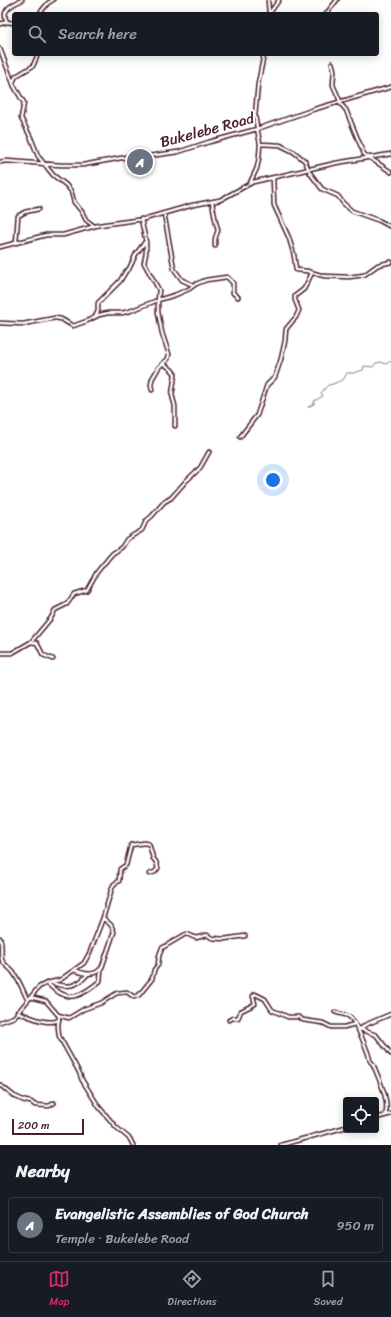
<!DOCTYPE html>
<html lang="en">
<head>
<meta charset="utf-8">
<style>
	body { margin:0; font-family:Sriracha,sans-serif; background:#242831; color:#f1f3f6 }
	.controls { position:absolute; right:12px; bottom:12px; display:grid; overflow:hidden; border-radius:4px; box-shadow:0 2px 10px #0003 }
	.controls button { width:36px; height:36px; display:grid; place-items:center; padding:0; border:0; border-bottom:1px solid #363941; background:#171b24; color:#f1f3f6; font:20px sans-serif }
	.scale { position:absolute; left:12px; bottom:10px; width:72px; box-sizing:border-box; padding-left:4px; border:2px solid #4a1f2b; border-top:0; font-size:11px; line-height:14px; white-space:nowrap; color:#4a1f2b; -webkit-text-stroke:3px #fff; paint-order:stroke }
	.you { position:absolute; left:273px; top:480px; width:14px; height:14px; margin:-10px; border:3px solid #fff; border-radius:50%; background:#1a73e8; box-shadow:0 0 0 6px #1a73e833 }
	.badge { display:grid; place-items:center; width:26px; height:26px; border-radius:50%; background:#db2777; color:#fff; font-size:13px; font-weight:700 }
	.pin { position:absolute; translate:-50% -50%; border:2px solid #fff; box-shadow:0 1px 4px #0006 }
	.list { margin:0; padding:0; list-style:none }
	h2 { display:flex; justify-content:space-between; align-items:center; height:52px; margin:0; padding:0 16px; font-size:17px }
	h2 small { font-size:13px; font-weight:400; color:#9ea1a6 }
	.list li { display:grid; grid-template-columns:26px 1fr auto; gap:12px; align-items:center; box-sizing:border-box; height:56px; margin:0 8px 8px; padding:0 8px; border:1px solid #363941; border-radius:4px }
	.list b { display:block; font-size:15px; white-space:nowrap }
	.list p { margin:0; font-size:13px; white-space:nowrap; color:#9ea1a6 }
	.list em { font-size:13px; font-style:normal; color:#9ea1a6 }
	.icon { flex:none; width:22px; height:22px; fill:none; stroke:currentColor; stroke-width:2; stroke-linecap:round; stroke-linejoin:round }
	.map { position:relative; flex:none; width:391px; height:1145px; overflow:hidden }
	.search { position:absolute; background:#171b24; box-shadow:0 2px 10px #0003; left:12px; right:12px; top:12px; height:44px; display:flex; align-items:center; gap:10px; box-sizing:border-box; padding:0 14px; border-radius:4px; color:#9ea1a6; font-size:15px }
	.sheet { height:116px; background:#171b24 }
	nav { display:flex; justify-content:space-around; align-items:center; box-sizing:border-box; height:56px; border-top:1px solid #363941; background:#171b24; font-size:11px; color:#9ea1a6 }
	nav a { display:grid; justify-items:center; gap:2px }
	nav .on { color:#db2777 }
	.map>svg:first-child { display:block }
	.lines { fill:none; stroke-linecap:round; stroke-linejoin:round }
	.stream { stroke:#91787e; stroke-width:1 }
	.minor-casing { stroke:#4a1f2b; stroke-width:5.5 }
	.minor { stroke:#fff; stroke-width:2.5 }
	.labels { text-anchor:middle; stroke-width:4; stroke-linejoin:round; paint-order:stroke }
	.street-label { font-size:15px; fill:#4a1f2b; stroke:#fff }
</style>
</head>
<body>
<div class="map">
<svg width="391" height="1145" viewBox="0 0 391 1145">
	<rect width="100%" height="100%" fill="#fff"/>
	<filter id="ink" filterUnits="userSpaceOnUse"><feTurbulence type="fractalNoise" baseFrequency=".025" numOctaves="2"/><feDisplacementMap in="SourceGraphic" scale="8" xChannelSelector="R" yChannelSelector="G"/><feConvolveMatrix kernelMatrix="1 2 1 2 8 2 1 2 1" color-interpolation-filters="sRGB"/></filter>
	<g filter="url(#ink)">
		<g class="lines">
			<path class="stream" d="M 308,407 L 314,404 L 314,401 L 323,396 L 321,393 L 328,385 C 334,385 337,381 343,380 L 347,373 L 353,373 L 363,370 L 364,366 L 373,367 L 376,363 L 381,362 L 386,364 L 391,361"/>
			<defs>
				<path id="minor" d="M 268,0 L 269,13
					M 39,14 L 48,3 L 53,0
					M 269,14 L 279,0
					M 326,14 L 337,0
					M 7,22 C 0,10 13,4 22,0
					M 0,24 L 7,22 L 14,23
					M 0,49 L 14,86 L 24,103 L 21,118 L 31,138 L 38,156 L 53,175 L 66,185 L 71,191 L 74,202 L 82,212 L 86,220 L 94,226
					M 332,63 L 334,70 L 333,85 L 340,101
					M 13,82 L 16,76 L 33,66 L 38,54
					M 339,102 L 346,110 L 364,154 L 391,172
					M 260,144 L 280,145 L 294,152 L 305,161 L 310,173 L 322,189 L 338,196 L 343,203 L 352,211 L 380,221 L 391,227
					M 0,162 L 6,161 L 61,165 L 83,165 L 127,157 L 142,157 L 178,152 L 209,142 L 257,129 L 315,109 L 391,87
					M 273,178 L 274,205 L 289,238 L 294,255 L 296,270 L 307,271 L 324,276 L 349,277 L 364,275 L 378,265 L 391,262
					M 250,183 L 257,168 L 259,158 L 260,144 L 255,116 L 258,84 L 264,54
					M 212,202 L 216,223 L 218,230 L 215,239 L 215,246
					M 164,213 L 174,269 L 182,280 L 193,285
					M 141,219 L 146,242 L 146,253 L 144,263 L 159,290 L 158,300 L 158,312 L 162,333 L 169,354 L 168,359 L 159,367 L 152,379 L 151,385 L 152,390
					M 16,243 L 18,216 L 25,212 L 39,209
					M 0,247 L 46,235 L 63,235 L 99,225 L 144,219 L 193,205 L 220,200 L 253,182 L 336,163 L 391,154
					M 95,317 L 98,311 L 98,303 L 120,281 L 126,271 L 129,269 L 136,254 L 145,242
					M 0,323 L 23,324 L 55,318 L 61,319 L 73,326 L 87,321 L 99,315 L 108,313 L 122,313 L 130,311 L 158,300 L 175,295 L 189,289 L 196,284 L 206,280 L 227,277 L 233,283 L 233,293 L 238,297
					M 163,363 L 172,370 L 175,374 L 172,395 L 175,406 L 175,426
					M 240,437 L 257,415 L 267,385 L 275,377 L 281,359 L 285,341 L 286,329 L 296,317 L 299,310 L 295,300 L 295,296 L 304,289 L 312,273
					M 31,642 L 37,643 L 43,655 L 53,659
					M 0,653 L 12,653 L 31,642 L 51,618 L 55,610 L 67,604 L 74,594 L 87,590 L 97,572 L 112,554 L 122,547 L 127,539 L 142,530 L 146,521 L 152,516 L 164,502 L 171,498 L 186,481 L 200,468 L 209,452
					M 0,938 C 3,946 0,953 2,960 C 4,965 10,968 13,972 C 19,980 23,990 27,999
					M 74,970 C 84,974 95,977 102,967 L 114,932 L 111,925 L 103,918
					M 47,983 C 68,1004 79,998 100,981 L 101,970
					M 52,983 C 67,988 77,987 87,975
					M 30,997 L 46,1001 L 58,1015 L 69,1018 L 84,1009 L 101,1003 L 117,993 L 127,992 L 134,997 L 139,995 L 152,979 L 154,970 L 158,965 L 159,956 L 162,948 L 184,935 L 187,934 L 196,938 L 207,935 L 212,938 L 224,939 L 245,936
					M 17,1012 C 29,1016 47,1026 59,1020
					M 335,1012 C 339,1014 346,1014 350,1017 C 356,1022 369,1053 370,1061 L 373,1064 C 378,1077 391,1103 385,1115
					M 59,1016 L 58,1026 L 59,1036 L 79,1072 L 82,1080 L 99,1107 L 116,1127 L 130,1139 L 133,1145
					M 229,1020 L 233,1018 L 238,1018 L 241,1011 L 255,1004 L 253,996 L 255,994 L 265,999 L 272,1010 L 288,1017 L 299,1017 L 303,1020 L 323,1023 L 331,1027 L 344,1027 L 355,1024
					M 0,1022 L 14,1017 L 39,987 L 47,983 L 60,980 L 84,963 L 90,952 L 103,918 L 112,888 L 114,884 L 119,881 L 120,869 L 126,865 L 131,845 L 144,843 L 149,844 L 153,858 L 156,862 L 158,868 L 155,872 L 149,874
					M 357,1028 L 376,1035 L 391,1054
					M 361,1029 L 365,1025 L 391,1014
					M 0,1085 L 14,1096 L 25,1101 L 31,1102 L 35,1105 L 49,1106 L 54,1103
					M 376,1118 L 391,1114
					M 281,1145 L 346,1127"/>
			</defs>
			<use href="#minor" class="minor-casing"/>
			<use href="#minor" class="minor"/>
		</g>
	</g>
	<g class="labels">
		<g class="street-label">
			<text transform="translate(207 130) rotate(-15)" y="5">Bukelebe Road</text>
		</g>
	</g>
</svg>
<div class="controls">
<button><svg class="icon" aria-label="locate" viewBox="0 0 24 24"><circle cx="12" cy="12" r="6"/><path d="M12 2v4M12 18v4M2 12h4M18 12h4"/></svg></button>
</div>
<div class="scale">200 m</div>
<div class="you"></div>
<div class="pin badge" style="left:140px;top:162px;background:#6b7280">A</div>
<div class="search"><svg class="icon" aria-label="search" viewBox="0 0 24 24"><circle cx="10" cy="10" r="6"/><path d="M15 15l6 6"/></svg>Search here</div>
</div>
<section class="sheet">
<h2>Nearby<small></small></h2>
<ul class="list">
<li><span class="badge" style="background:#6b7280">A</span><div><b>Evangelistic Assemblies of God Church</b><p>Temple · Bukelebe Road</p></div><em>950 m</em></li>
</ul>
</section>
<nav>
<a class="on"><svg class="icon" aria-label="map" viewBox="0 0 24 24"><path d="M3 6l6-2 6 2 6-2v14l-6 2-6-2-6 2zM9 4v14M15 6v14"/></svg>Map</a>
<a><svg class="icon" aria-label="directions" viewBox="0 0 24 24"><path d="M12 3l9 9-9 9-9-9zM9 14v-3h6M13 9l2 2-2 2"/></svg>Directions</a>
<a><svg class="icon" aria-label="saved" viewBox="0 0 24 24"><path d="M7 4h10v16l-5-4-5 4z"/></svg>Saved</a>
</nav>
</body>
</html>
